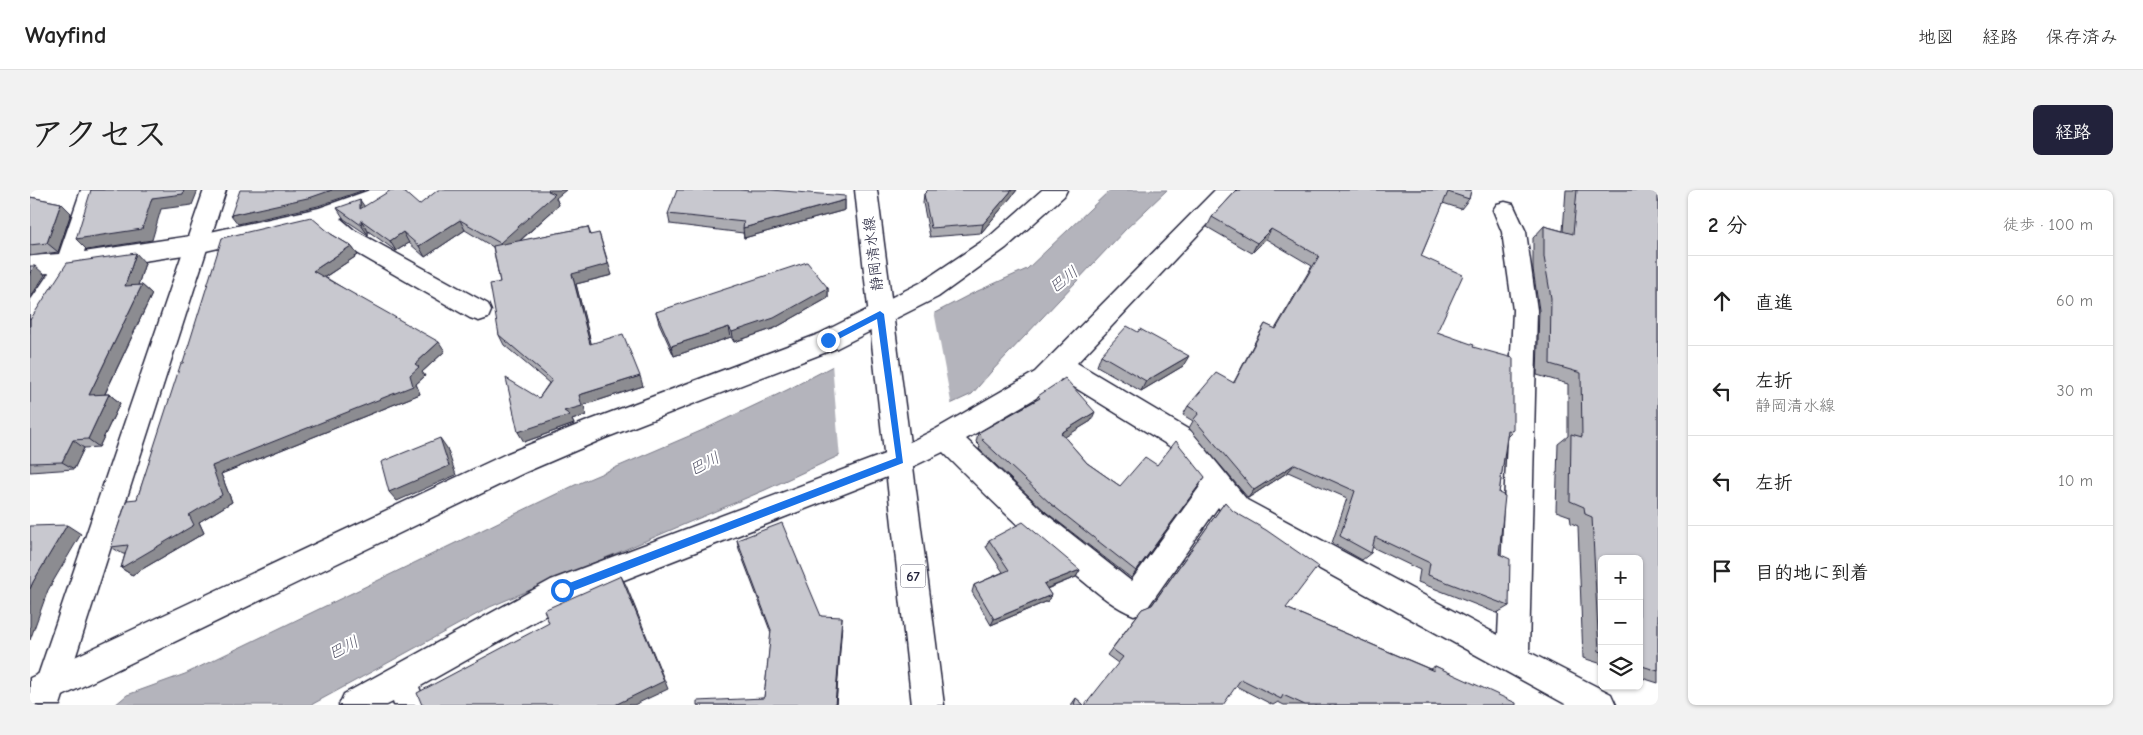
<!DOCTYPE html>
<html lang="ja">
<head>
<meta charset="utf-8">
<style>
	body { margin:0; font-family:"Comic Neue","Klee One",sans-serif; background:#f2f2f2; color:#222 }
	.controls { position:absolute; right:15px; bottom:15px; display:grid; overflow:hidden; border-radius:8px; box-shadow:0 1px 4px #0004 }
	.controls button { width:45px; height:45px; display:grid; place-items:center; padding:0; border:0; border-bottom:1px solid #e0e0e0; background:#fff; color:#222; font:25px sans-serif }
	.stop { position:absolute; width:15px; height:15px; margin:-11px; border:4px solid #1a73e8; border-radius:50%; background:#fff }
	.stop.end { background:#1a73e8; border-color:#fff; box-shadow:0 1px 5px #0008 }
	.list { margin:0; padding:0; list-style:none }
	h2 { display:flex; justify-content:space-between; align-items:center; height:65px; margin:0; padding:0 20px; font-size:21px }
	h2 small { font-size:16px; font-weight:400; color:#767676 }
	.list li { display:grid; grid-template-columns:32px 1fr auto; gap:15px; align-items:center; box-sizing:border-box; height:90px; padding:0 20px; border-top:1px solid #e0e0e0 }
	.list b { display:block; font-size:19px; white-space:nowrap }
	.list p { margin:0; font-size:16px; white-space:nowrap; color:#767676 }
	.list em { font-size:16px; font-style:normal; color:#767676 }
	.icon { flex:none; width:28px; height:28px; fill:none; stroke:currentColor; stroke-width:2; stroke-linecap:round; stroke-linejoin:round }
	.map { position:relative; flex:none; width:1628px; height:515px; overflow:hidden; border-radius:8px }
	header { display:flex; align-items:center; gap:30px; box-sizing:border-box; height:70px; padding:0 25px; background:#fff; border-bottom:1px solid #e0e0e0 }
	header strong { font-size:24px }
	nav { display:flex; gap:28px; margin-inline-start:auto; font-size:18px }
	.intro { display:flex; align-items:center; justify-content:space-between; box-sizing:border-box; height:120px; padding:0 30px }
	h1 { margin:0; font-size:35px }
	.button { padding:12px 22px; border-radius:8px; background:#22223b; color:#fff; font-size:18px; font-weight:700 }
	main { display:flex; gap:30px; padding:0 30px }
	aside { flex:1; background:#fff; border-radius:8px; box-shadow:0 1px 4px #0004 }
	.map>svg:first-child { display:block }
	.water { fill:#b4b4bc; stroke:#7a7a88 }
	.pier { fill:#fff }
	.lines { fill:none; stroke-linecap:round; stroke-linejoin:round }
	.minor-casing { stroke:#22223b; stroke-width:3 }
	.tertiary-casing { stroke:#22223b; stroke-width:3 }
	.primary-casing { stroke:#22223b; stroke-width:3 }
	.minor { fill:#fff; fill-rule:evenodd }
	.tertiary { fill:#fff; fill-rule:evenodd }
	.primary { fill:#fff; fill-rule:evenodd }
	.wall { fill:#acacb2; stroke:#22223b }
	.shaded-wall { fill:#8c8c91; stroke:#22223b }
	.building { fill:#c8c8cf; stroke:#22223b }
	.route { fill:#1a73e8 }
	.labels { text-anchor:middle; stroke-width:4; stroke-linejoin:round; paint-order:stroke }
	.shield { fill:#fff; stroke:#646476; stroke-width:1 }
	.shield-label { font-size:14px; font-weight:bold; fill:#22223b }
	.street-label { font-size:15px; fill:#22223b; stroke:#fff }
	.water-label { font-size:16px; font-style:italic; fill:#5c5c6f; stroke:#fff }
</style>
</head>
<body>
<header>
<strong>Wayfind</strong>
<nav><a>地図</a><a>経路</a><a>保存済み</a></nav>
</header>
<div class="intro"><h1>アクセス</h1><a class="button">経路</a></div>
<main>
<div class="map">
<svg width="1628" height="515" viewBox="0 0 1628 515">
	<rect width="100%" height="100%" fill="#fff"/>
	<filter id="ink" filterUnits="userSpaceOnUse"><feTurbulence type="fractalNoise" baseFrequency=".02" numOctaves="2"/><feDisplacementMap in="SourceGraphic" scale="10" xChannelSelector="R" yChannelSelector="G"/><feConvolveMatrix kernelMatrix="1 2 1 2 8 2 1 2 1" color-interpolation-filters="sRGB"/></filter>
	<g filter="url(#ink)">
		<path class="water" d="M 1080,0 L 1137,0 L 1096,39 L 961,182 L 942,204 L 735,300 L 460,417 L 281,515 L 85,515 L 97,505 L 155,484 L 545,295 L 673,240 L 757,200 L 941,104 L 997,79 Z"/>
		<path class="pier" d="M 904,121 L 922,217 L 810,269 L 802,174 Z"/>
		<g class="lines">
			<defs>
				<path id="minor" d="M 51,0 L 73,0 L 54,62 L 167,45 L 289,18 L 340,0 L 375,0 L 372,6 L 310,28 L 324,40 L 458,114 L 461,121 L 458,128 L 449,131 L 440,128 L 308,52 L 288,35 L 167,63 L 46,81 L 9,139 L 0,142 L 0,111 L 19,83 L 0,84 L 0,66 L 29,64 Z
					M 1012,0 L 1037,0 L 1034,6 L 976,58 L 908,107 L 807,158 L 575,248 L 496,282 L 14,515 L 0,515 L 0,488 L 476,264 L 555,232 L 789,144 L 890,93 L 960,46 Z
					M 1185,0 L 1210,0 L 1047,173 L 1161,241 L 1217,310 L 1468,445 L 1483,120 L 1472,42 L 1463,20 L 1467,14 L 1475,12 L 1483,14 L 1496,42 L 1507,120 L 1499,462 L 1581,504 L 1586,515 L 1537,515 L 1197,328 L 1188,317 L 1115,421 L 1104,425 C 1085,418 1069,404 1053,391 C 1003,352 958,307 913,262 L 880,278 L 543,410 L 389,497 L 396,515 L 364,515 L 363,512 L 357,515 L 309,515 L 314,504 L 521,390 L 860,262 L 906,239 L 1005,182 ZM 1031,189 L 1141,257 L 1171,295 L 1101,391 L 1016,324 L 936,249 L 1023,198 Z"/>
				<path id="tertiary" d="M 174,0 L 196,0 L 30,515 L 0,515 L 0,509 Z"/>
				<path id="primary" d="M 825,0 L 847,0 L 914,515 L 882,515 Z"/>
			</defs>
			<use href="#minor" class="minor-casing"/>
			<use href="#tertiary" class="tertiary-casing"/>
			<use href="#primary" class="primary-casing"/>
			<use href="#minor" class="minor"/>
			<use href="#tertiary" class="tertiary"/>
			<use href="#primary" class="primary"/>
		</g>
		<path class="wall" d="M 987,0 L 951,43 L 900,47 L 893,13 L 894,4 Z
			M 1207,0 L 1441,0 L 1439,9 L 1431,19 L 1413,13 L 1391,66 L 1407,142 L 1443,157 L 1483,241 L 1477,247 L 1469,303 L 1469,364 L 1479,416 L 1467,423 L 1388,392 L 1390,380 L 1342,357 L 1341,363 L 1332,370 L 1302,353 L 1317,308 L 1258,282 L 1218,308 L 1159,238 L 1163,231 L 1153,225 L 1158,216 L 1204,192 L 1229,144 L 1235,134 L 1245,139 L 1282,76 L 1236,49 L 1222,63 L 1177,37 L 1182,27 Z
			M 1536,0 L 1628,0 L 1628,493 L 1609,487 L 1609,369 L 1572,369 L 1572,474 L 1553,468 L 1548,336 L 1541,333 L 1540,326 L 1526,321 L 1528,254 L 1538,246 L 1538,194 L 1507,185 L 1509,120 L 1503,79 L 1503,48 L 1514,36 L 1533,41 Z
			M 0,7 L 31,13 L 41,23 L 28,62 L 0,66 Z
			M 526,8 L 529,15 L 490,51 L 558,37 L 561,45 L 582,85 L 546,94 L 561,154 L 613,196 L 554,215 L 556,225 L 542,230 L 544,234 L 494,252 L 509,208 L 519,193 L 474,155 L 469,145 L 470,92 L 463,57 L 435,40 L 395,67 L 379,53 L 366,61 L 338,41 L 338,45 L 314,29 L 307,18 L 389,15 Z
			M 815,10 L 815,20 L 714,48 L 713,43 L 640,34 L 638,24 Z
			M 301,44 L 321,56 L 328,65 L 295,87 L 415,161 L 392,182 L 395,186 L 386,194 L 390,204 L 191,284 L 202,312 L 169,332 L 174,343 L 102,385 L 91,378 L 95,364 L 93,364 L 81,357 L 107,309 L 153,173 Z
			M 115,73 L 108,95 L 112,95 L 122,104 L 75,204 L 79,204 L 90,213 L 69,257 L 54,258 L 44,279 L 0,282 L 0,130 Z
			M 798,98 L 798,108 L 745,138 L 704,152 L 701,147 L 644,166 L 629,133 L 626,122 Z
			M 1108,142 L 1153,176 L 1111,201 L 1067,176 L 1071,165 Z
			M 1008,206 L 1061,231 L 1034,247 L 1057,273 L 1090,296 L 1127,275 L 1175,287 L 1101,388 L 1017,323 L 949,259 L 950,256 L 946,252 L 948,243 L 1006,210 Z
			M 1195,312 L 1256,418 L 1400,479 L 1405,476 L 1486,515 L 1254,515 L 1248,512 L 1243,515 L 1206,496 L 1088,473 L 1077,465 L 1112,419 L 1121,416 Z
			M 707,350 L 791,426 L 812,434 L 806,515 L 667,515 L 734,508 L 741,443 L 709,359 Z
			M 959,350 L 1050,380 L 1046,387 L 1017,399 L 1021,405 L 1018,411 L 961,435 L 942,402 L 944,395 L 973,382 L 956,357 Z
			M 1046,508 L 1054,515 L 1041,515 Z"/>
		<path class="shaded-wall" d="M 154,0 L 168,0 L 162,15 L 131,19 L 122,50 L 57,60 L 46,49 L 122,8 Z
			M 302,0 L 334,0 L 288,16 L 208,34 L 201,25 Z
			M 519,0 L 536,0 L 526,8 L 529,15 L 475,64 L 470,53 Z
			M 982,0 L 987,0 L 951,43 L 953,34 Z
			M 330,10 L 337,20 L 330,19 Z
			M 815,10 L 815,20 L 714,48 L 713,38 Z
			M 31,13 L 41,23 L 28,62 L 17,53 Z
			M 331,30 L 338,41 L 338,45 L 331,35 Z
			M 430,30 L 435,40 L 395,67 L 389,56 Z
			M 1241,39 L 1236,49 L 1222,63 L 1227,53 Z
			M 373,42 L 379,53 L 366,61 L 360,51 Z
			M 569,43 L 582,85 L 546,94 L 564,164 L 560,154 L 542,84 Z
			M 321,56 L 328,65 L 290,90 L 283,81 Z
			M 106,63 L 115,73 L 105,105 L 95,96 Z
			M 5,76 L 15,85 L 0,108 L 0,83 Z
			M 112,95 L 122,104 L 70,214 L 59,205 Z
			M 798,98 L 798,108 L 745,138 L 704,152 L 702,142 Z
			M 699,137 L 701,147 L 644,166 L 641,156 Z
			M 409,152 L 415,161 L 392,182 L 395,186 L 386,194 L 390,204 L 191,284 L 202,312 L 169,332 L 174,343 L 102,385 L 91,378 L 182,276 L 380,185 L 385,174 Z
			M 1159,166 L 1153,176 L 1111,201 L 1116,191 Z
			M 610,186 L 613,196 L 554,215 L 556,225 L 542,230 L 544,234 L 494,252 L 488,242 L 534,221 L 549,205 Z
			M 79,204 L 90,213 L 69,257 L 58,249 Z
			M 1065,222 L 1061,231 L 1027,252 L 1031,243 Z
			M 410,248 L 417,258 L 426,285 L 367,311 L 359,302 Z
			M 43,250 L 54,258 L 44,279 L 32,272 Z
			M 1265,274 L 1258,282 L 1218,308 L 1224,300 Z
			M 37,335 L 51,344 L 18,400 L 0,450 L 0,399 L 3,392 Z
			M 1050,380 L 1046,387 L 1010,401 L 1014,394 Z
			M 591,386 L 596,395 L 638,499 L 604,515 L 585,515 Z
			M 1021,405 L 1018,411 L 961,435 L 964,429 Z
			M 812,427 L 806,515 L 805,515 Z"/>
		<path class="building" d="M 61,0 L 154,0 L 153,4 L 122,8 L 112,39 L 46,49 Z
			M 210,0 L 302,0 L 282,7 L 201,25 Z
			M 361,0 L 372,0 L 389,15 L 408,0 L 519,0 L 518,1 L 525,4 L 470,53 L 430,30 L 389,56 L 373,42 L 360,51 L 331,30 L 331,35 L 307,18 L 330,10 L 330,19 Z
			M 647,0 L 709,0 L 721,1 L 721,0 L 741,0 L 815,6 L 815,10 L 713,38 L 714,32 L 638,24 Z
			M 898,0 L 982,0 L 953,34 L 901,38 L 894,4 Z
			M 1207,0 L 1441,0 L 1439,9 L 1418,2 L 1391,66 L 1433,85 L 1407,142 L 1444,155 L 1443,157 L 1483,168 L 1483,241 L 1478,240 L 1469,303 L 1475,306 L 1469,364 L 1480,369 L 1479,416 L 1398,385 L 1400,373 L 1345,347 L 1341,363 L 1310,346 L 1325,301 L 1265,274 L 1224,300 L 1164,229 L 1169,223 L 1158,216 L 1186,183 L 1204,193 L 1235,134 L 1246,139 L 1289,66 L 1241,39 L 1227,53 L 1182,27 Z
			M 1547,0 L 1628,0 L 1628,481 L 1609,475 L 1609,369 L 1572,369 L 1572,462 L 1569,461 L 1562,327 L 1555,324 L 1554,317 L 1540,311 L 1541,244 L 1552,247 L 1551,183 L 1520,174 L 1521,108 L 1514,67 L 1514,36 L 1543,44 Z
			M 0,7 L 31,13 L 17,53 L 0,55 Z
			M 281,27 L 301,44 L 321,56 L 283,81 L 409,152 L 385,174 L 389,177 L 380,185 L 383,196 L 182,276 L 192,305 L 159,325 L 164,335 L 91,378 L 98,355 L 81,357 L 97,310 L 107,309 L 151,173 L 153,173 L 192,48 Z
			M 558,37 L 560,45 L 569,43 L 578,74 L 542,84 L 560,154 L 593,144 L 610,186 L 549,205 L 552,216 L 534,221 L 540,225 L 488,242 L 476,188 L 509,208 L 522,190 L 469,145 L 460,94 L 470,92 L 463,56 Z
			M 106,63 L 95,96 L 112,95 L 59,205 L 79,204 L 58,249 L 43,250 L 32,272 L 0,273 L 0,130 L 37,73 Z
			M 777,72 L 798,98 L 744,128 L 702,142 L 699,137 L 641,156 L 626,122 Z
			M 0,76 L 5,76 L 0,83 Z
			M 1097,136 L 1108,142 L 1110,139 L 1159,166 L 1116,191 L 1071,165 Z
			M 1035,188 L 1065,222 L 1031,243 L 1057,273 L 1090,296 L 1115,267 L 1127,275 L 1146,251 L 1175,287 L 1106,381 L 1021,314 L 952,250 L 954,249 L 948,243 L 1010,208 L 1008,206 Z
			M 410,248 L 419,276 L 359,302 L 351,272 Z
			M 1195,312 L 1203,321 L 1236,340 L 1288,376 L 1256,418 L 1404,481 L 1405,476 L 1486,513 L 1486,515 L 1353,515 L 1352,514 L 1352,515 L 1275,515 L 1253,505 L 1251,509 L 1211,489 L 1193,515 L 1055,515 L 1093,467 L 1082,459 L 1112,419 L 1122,415 Z
			M 993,332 L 1050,380 L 1014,394 L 1021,405 L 964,429 L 944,395 L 979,380 L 959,350 Z
			M 752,333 L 791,426 L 812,427 L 805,515 L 667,515 L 667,511 L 734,508 L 741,440 L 707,350 Z
			M 37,335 L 3,392 L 0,399 L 0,336 Z
			M 591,386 L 634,491 L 585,515 L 392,515 L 387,503 L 519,433 L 514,420 Z
			M 1046,508 L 1054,515 L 1044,515 Z"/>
	</g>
	<path class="route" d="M 850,121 L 854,124 L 873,273 L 532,405 L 529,403 L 529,397 L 866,268 L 847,129 L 801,153 L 794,150 Z"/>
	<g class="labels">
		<rect class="shield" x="870.5" y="374.5" width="25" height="23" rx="4"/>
		<g class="shield-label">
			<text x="883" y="391">67</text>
		</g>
		<g class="street-label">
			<text transform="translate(843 64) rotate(-97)" y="5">静岡清水線</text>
		</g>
		<g class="water-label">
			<text transform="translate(1033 89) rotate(-38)" y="6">巴川</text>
			<text transform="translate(674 273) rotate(-27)" y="6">巴川</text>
			<text transform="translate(313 457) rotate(-27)" y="6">巴川</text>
		</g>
	</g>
</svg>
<div class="controls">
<button>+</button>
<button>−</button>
<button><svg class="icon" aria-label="layers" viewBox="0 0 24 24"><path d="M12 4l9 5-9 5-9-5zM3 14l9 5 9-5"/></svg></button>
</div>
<div class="stop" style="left:532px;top:400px"></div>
<div class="stop end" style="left:798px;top:150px"></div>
</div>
<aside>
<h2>2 分<small>徒歩 · 100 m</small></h2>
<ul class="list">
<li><svg class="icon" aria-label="ahead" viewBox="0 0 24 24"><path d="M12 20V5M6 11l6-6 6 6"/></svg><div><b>直進</b></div><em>60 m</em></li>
<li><svg class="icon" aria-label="left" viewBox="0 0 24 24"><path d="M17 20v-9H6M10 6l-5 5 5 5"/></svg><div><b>左折</b><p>静岡清水線</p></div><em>30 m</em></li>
<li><svg class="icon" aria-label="left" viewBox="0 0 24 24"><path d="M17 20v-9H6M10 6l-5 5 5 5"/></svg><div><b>左折</b></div><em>10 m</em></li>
<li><svg class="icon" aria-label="arrive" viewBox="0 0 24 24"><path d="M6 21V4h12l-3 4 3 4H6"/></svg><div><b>目的地に到着</b></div></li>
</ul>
</aside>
</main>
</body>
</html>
